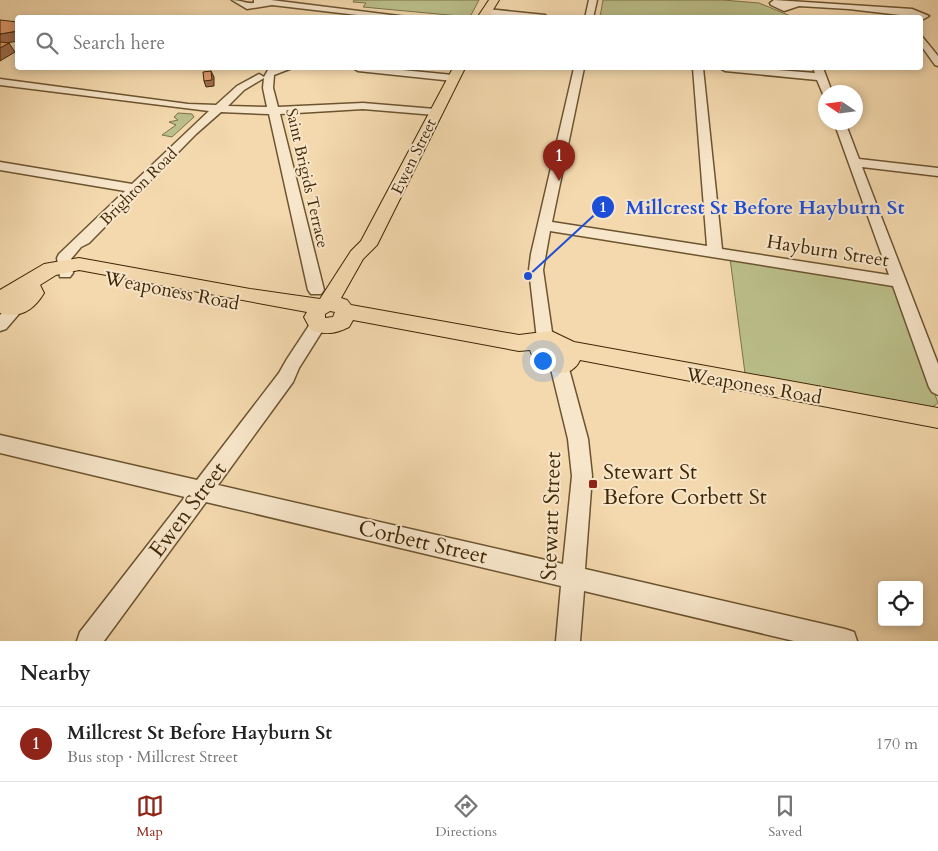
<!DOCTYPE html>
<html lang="en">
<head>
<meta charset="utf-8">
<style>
	body { margin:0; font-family:Cardo,serif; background:#f2f2f2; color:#222 }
	.controls { position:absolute; right:15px; bottom:15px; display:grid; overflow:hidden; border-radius:5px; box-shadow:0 2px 8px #0003 }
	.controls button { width:45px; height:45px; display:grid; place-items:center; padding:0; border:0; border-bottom:1px solid #e0e0e0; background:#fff; color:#222; font:25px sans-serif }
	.compass { position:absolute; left:818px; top:85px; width:45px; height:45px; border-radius:50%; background:#fff; box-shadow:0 2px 8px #0003; rotate:283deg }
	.you { position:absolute; left:542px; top:360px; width:18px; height:18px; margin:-12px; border:4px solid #fff; border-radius:50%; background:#1a73e8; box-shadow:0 0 0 8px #1a73e833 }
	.badge { display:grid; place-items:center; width:32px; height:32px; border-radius:50%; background:#8f2418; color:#fff; font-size:16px; font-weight:700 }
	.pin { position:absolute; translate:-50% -41px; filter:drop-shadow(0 1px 2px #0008) }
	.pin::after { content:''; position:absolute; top:26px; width:18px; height:15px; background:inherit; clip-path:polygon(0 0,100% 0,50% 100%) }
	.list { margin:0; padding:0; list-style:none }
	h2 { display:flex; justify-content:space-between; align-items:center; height:65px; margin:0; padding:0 20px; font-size:21px }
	h2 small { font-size:16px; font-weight:400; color:#767676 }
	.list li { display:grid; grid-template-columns:32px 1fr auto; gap:15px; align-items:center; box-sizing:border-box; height:75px; padding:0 20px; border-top:1px solid #e0e0e0 }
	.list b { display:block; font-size:19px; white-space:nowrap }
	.list p { margin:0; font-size:16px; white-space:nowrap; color:#767676 }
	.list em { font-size:16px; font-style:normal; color:#767676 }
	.icon { flex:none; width:28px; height:28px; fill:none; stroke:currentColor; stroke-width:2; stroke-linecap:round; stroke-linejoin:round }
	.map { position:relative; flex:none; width:938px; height:641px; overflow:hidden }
	.search { position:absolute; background:#fff; box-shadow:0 2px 8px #0003; left:15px; right:15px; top:15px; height:55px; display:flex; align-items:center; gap:12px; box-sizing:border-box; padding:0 18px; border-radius:5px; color:#767676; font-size:19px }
	.sheet { height:140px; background:#fff }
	nav { display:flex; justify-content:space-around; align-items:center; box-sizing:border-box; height:70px; border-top:1px solid #e0e0e0; background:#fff; font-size:14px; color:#767676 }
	nav a { display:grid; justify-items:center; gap:2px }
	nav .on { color:#8f2418 }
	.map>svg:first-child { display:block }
	.green { fill:#bbbf8a; stroke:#7d7348 }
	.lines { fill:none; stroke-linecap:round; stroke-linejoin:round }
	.minor-casing { stroke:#6c5430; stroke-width:3 }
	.major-casing { stroke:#3f2706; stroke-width:2 }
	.minor { fill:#f8e6ca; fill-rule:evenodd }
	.major { fill:#f4d9ae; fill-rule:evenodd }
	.shaded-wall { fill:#9e6b4c; stroke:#3f2706 }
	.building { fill:#e1996d; stroke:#3f2706 }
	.poi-dot { fill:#8f2418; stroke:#f8e6ca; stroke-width:2 }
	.labels { text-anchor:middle; stroke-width:4; stroke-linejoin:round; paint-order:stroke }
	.far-street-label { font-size:16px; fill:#3f2706; stroke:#f8e6ca }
	.street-label { font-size:19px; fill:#3f2706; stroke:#f8e6ca }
	.near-poi-label { font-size:22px; fill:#3f2706; stroke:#f8e6ca; text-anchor:start }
	.near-street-label { font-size:22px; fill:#3f2706; stroke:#f8e6ca }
	.leader { fill:none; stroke:#1d4ed8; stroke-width:2 }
	.callout-dot { fill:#1d4ed8; stroke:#f8e6ca; stroke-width:2 }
	.mark-label { font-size:15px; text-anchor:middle; font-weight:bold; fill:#fff }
	.callout-label { font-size:20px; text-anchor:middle; font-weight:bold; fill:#1d4ed8; stroke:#f8e6ca; stroke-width:4; stroke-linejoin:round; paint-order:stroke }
</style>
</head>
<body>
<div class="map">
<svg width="938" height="641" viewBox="0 0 938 641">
	<rect width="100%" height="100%" fill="#f4d9ae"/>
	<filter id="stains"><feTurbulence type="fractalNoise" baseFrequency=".004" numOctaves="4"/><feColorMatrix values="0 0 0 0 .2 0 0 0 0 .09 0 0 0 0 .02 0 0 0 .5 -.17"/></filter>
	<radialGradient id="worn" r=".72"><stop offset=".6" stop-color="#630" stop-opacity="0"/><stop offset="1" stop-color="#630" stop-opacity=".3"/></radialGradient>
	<path class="green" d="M 354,0 L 479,0 L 470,17 L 363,7 L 366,3 L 353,2 Z
		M 603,0 L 723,0 L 759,3 L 793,17 L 600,17 Z
		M 178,113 L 192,114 L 194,117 L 172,137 L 162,135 L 176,125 L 169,122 L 178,120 L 174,117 Z
		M 730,258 L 875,278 L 897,290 L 938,403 L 925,412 L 746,381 Z"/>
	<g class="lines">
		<defs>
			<path id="minor" d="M 232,0 C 240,0 247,4 254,3 L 254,0 L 271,0 L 415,18 L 383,18 L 272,5 L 247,9 Z
				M 589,0 L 597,0 L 593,18 L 585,18 Z
				M 774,0 L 912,9 L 929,16 L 920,21 L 920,18 L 910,15 L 912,18 L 903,18 L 900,15 L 849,9 L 799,6 L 784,11 L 771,5 L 770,3 Z
				M 487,9 L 545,15 L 549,18 L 515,18 L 484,14 L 483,12 Z
				M 920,34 L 938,56 L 938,66 L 935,65 L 920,44 Z
				M 277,68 L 292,68 L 274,75 L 273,88 L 278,107 L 363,103 L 435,109 L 441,112 L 435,115 L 363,109 L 280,114 L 324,290 L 321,294 L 311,294 L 308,290 L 269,114 L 221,112 L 196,134 L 89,243 L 81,247 L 71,259 L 73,273 L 70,277 L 60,277 L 57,258 L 59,254 L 125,191 L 0,170 L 0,162 L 132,184 L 209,111 L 0,85 L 0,79 L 188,104 L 216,105 L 237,86 L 259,74 L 264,77 L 268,70 ZM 264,78 L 263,88 L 267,107 L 228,106 L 244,90 Z
				M 353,68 L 382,68 L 453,75 L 458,78 L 453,81 L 358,71 Z
				M 574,68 L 584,68 L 552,222 L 707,246 L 693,68 L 703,68 L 722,249 L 889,275 L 834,122 L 845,122 L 859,159 L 938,168 L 938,176 L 862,167 L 938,364 L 938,395 L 932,392 L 929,387 L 893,286 L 550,231 L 543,270 L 553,339 L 551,344 L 545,346 L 539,344 L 537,339 L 529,270 L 531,254 Z
				M 720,68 L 752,68 L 815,73 L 813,68 L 823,68 L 832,92 L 823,94 L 817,80 L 725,71 Z
				M 16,302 L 22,304 L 24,308 L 6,329 L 0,331 L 0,315 L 10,304 Z
				M 318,319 L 324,321 L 326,325 L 299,368 L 293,382 L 218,485 L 563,564 L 572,476 L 568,439 L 550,365 L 553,360 L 559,358 L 565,360 L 568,365 L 588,439 L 592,476 L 585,569 L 845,629 L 854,632 L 857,641 L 794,641 L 584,591 L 580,641 L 556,641 L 561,586 L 206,502 L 104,641 L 77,641 L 80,632 L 185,497 L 0,453 L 0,435 L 197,480 L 279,373 L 287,359 L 312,321 Z"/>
			<path id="major" d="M 489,0 L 499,0 L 488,18 L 477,18 Z
				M 453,68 L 465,68 L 377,245 L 363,259 L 341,298 L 347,300 L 351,305 L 519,335 L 551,331 L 574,342 L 938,408 L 938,428 L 580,360 C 569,384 536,371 530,350 L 519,351 L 353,320 L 349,327 C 335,334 326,335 311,330 L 304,317 L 307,312 L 79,270 L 56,275 L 40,285 L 44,293 C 34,310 20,319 0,313 L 0,290 L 44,264 L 79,258 L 250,289 L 320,299 L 351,251 L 361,241 ZM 330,311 L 335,312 L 333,317 L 325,318 L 325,314 Z"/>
		</defs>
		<use href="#minor" class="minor-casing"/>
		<use href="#major" class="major-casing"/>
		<use href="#minor" class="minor"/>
		<use href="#major" class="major"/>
	</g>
	<path class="shaded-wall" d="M 18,31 L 18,41 L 0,44 L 0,34 Z
		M 9,43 L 15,52 L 0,61 L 0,48 Z
		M 211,71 L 214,77 L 214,86 L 206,87 L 204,81 Z"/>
	<path class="building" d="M 0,20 L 18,22 L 18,31 L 0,34 Z
		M 0,42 L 9,43 L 0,48 Z
		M 211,71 L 212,80 L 204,81 L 203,72 Z"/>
	<rect class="poi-dot" x="588" y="479" width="10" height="10" rx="2.5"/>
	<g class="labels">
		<g class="far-street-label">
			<text transform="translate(413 156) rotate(-64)" y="6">Ewen Street</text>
			<text transform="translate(308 178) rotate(77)" y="6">Saint Brigids Terrace</text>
			<text transform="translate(138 186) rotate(-45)" y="6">Brighton Road</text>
		</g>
		<g class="street-label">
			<text transform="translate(828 250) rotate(9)" y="7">Hayburn Street</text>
			<text transform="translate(172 290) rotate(11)" y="7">Weaponess Road</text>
			<text transform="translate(754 385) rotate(10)" y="7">Weaponess Road</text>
		</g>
		<g class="near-poi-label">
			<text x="603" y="479">Stewart St<tspan x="603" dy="25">Before Corbett St</tspan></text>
		</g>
		<g class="near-street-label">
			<text transform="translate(187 509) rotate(-53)" y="8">Ewen Street</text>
			<text transform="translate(550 516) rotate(-88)" y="8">Stewart Street</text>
			<text transform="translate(423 541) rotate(13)" y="8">Corbett Street</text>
		</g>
	</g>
	<path class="leader" d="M528 276L603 207"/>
	<g class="callout-dot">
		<circle cx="528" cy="276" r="5"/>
		<circle cx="603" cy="207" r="12"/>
	</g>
	<g class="mark-label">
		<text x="603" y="212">1</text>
	</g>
	<g class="callout-label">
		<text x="765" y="214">Millcrest St Before Hayburn St</text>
	</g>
	<rect width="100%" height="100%" filter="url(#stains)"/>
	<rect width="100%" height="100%" fill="url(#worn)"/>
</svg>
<div class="controls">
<button><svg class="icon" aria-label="locate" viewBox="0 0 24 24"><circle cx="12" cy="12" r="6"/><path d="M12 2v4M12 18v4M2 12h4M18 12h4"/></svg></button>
</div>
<svg class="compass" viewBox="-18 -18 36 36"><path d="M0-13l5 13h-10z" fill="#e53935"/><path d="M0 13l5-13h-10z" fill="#767676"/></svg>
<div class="you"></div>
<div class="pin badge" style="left:559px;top:181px">1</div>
<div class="search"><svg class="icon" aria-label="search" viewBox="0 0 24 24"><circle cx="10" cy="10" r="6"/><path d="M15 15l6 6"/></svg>Search here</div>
</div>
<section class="sheet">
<h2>Nearby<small></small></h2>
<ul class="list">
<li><span class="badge">1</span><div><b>Millcrest St Before Hayburn St</b><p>Bus stop · Millcrest Street</p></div><em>170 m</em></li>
</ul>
</section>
<nav>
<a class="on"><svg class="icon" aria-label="map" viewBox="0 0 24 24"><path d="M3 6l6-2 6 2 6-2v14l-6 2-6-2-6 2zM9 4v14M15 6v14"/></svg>Map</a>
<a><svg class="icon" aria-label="directions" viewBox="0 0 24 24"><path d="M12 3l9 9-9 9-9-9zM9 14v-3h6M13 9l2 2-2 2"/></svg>Directions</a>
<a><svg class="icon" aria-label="saved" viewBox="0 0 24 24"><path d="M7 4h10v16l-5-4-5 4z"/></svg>Saved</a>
</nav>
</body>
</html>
